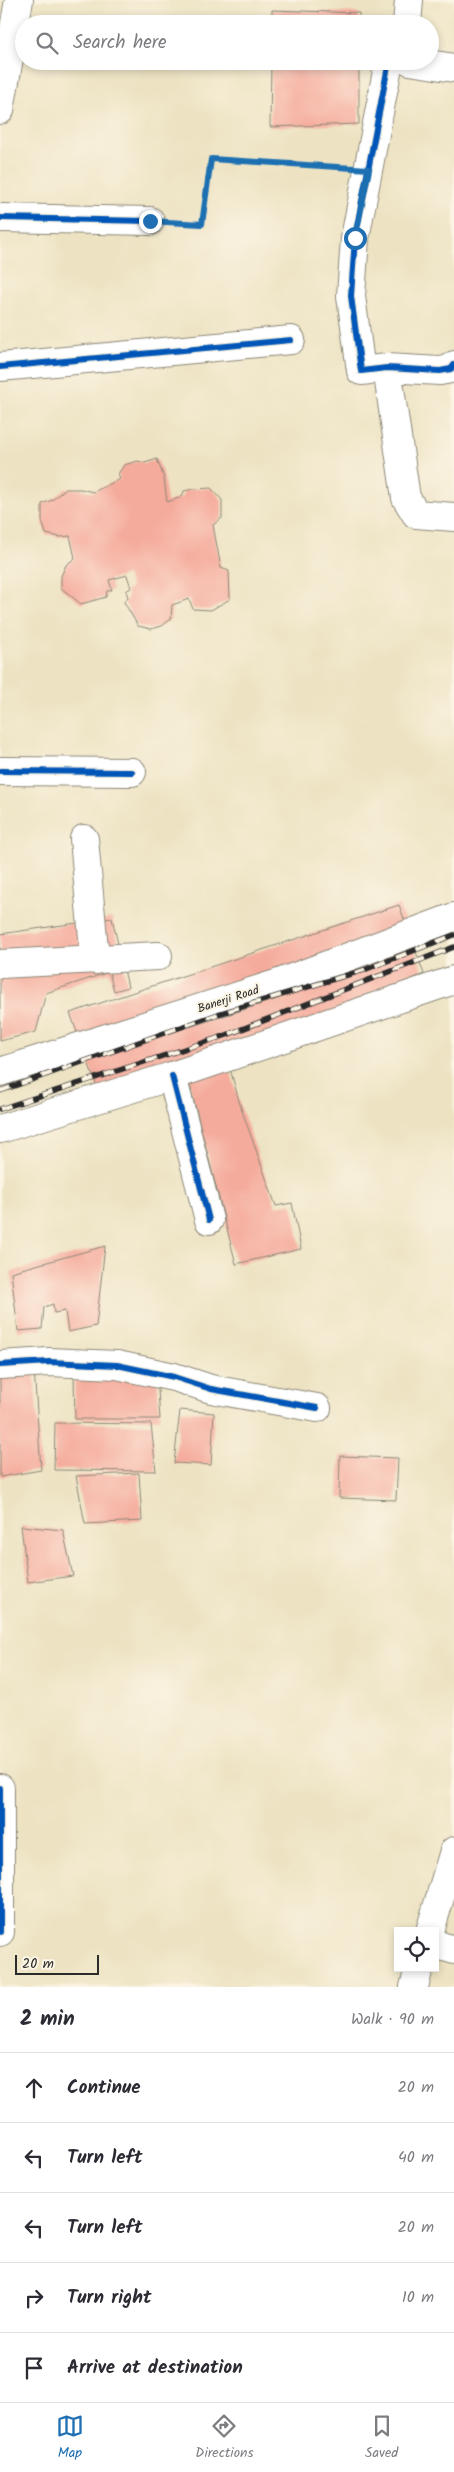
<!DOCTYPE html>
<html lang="en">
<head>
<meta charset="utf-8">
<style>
	body { margin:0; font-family:Kalam,sans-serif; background:#f2f2f3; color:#2b2b33 }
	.controls { position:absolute; right:15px; bottom:15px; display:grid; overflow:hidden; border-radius:0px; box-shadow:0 2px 8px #0003 }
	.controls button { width:45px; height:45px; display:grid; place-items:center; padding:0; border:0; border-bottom:1px solid #e1e1e2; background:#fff; color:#2b2b33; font:25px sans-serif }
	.scale { position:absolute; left:15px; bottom:12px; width:84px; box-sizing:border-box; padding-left:5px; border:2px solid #2b2b2b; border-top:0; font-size:14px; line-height:18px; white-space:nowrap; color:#2b2b2b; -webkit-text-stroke:4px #fcf5e5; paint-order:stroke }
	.stop { position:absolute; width:15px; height:15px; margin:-11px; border:4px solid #1f6fb2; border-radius:50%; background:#fff }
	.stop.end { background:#1f6fb2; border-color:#fff; box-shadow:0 1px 5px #0008 }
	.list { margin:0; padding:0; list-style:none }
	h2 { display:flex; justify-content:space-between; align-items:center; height:65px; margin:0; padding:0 20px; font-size:21px }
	h2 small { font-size:16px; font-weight:400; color:#7c7c81 }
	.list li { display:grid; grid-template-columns:32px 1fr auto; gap:15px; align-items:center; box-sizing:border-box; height:70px; padding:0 20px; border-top:1px solid #e1e1e2 }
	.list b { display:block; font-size:19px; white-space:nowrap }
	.list em { font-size:16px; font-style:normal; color:#7c7c81 }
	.icon { flex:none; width:28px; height:28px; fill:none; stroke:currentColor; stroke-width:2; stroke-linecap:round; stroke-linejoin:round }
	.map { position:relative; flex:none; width:454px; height:1987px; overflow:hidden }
	.search { position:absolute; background:#fff; box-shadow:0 2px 8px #0003; left:15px; right:15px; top:15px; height:55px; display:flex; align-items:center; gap:12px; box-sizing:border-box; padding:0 18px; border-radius:28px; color:#7c7c81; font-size:19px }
	.sheet { height:415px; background:#fff }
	nav { display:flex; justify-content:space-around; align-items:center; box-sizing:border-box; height:70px; border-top:1px solid #e1e1e2; background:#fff; font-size:14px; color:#7c7c81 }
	nav a { display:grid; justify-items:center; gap:2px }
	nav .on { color:#1f6fb2 }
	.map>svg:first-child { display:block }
	.building { fill:#f5ab9c }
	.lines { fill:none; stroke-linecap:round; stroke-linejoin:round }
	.minor-casing { stroke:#8c8777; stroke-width:30 }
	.major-casing { stroke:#8c8777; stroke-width:30 }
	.path { stroke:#8c8777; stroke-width:3; stroke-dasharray:1 4; stroke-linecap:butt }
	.minor { stroke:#fff; stroke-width:28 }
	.major { stroke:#fff; stroke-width:28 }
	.rail-casing { stroke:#2b2b2b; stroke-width:5.5 }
	.rail { stroke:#fcf5e5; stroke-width:4; stroke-dasharray:11; stroke-linecap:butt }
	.cycleway-casing { stroke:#fcf5e5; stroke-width:9 }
	.cycleway { stroke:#0057b8; stroke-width:6 }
	.route { stroke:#1f6fb2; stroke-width:6 }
	.labels { text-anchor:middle; stroke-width:4.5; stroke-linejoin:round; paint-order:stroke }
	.street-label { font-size:12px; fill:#2b2b2b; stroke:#fcf5e5 }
</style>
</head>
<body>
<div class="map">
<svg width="454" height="1987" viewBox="0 0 454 1987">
	<rect width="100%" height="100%" fill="#fcf5e5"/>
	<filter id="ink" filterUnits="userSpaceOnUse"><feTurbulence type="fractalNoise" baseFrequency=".02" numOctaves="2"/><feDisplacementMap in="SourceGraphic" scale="10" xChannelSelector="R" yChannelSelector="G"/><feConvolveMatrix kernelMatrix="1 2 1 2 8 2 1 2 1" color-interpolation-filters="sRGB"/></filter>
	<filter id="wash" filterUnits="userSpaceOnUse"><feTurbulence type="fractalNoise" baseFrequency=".0096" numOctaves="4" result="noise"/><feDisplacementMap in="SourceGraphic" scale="20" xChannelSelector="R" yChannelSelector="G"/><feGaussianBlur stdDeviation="1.12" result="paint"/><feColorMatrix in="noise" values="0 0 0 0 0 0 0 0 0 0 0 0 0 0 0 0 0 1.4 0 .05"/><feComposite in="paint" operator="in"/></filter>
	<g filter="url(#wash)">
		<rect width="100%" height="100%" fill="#ede3c3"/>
		<g id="blocks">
			<path class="building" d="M 272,10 L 359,13 L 359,24 L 272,24 Z
				M 271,61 L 359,61 L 359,124 L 270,127 Z
				M 157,459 L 164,478 L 167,502 L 182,497 L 184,491 L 193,489 L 211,488 L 222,500 L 222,518 L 213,525 L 221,568 L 229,571 L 230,599 L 211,610 L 193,609 L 189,599 L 172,605 L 171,619 L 162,626 L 151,629 L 138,626 L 124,602 L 128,597 L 126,591 L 131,588 L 127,575 L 109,580 L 112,590 L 107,591 L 106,597 L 81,604 L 61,588 L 61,576 L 66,565 L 75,558 L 70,536 L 60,537 L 46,534 L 42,521 L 42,504 L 52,500 L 65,489 L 81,489 L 93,492 L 120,479 L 118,474 L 124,465 L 138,461 L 145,463 Z
				M 399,905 L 424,974 L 225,1056 L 99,1092 L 70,1013 Z
				M 112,918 L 128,987 L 114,991 L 109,972 L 46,993 L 36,1032 L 0,1041 L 0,934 Z
				M 229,1065 L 241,1108 L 276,1206 L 292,1203 L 301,1249 L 236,1264 L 188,1078 Z
				M 105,1246 L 96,1326 L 68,1332 L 65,1311 L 54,1313 L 53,1304 L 44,1307 L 42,1329 L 18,1331 L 11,1272 Z
				M 34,1369 L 41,1470 L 0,1477 L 0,1373 Z
				M 157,1376 L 160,1419 L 75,1419 L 74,1377 Z
				M 180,1410 L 214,1413 L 211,1465 L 174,1463 Z
				M 55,1423 L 151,1424 L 156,1471 L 54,1470 Z
				M 340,1456 L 398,1458 L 396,1500 L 339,1498 Z
				M 139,1473 L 142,1521 L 85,1524 L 76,1476 Z
				M 21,1526 L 63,1530 L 73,1576 L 28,1582 Z"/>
		</g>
	</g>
	<g filter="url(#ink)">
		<use href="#blocks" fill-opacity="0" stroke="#8c8777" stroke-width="1"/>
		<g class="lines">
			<defs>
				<path id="minor" d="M 407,24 L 409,0
					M 389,61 L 355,238 L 351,296 L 361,371 L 387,368 L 440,371 L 451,369 L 454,365
					M 410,61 L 454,68
					M 0,110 L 19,0
					M 0,218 L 150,221
					M 0,367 L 291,340
					M 387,368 L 406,498 L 416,514 L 454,517
					M 0,771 L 132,772
					M 84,839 L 95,960
					M 0,964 L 158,956
					M 172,1076 L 209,1220
					M 0,1365 L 49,1362 L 117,1365 L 174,1377 L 211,1389 L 317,1408
					M 0,1788 L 0,1932
					M 430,1931 L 454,1851
					M 435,1944 L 454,1950
					M 414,1987 L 419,1968"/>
				<path id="major" d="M 0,1072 L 279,983 L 454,917
					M 0,1129 L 172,1076 L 454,980"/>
			</defs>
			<use href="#minor" class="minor-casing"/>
			<use href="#major" class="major-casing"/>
			<path class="path" d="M 176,223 L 202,224 L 211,159 L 341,167"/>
			<use href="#minor" class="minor"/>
			<use href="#major" class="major"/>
			<defs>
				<path id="rail" d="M 0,1091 L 218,1014 L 364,970 L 454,935
					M 0,1109 L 224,1036 L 454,947"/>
			</defs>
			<use href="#rail" class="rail-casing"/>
			<use href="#rail" class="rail"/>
			<defs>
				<path id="cycleway" d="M 389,61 L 355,238 L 351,296 L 361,371 L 387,368 L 440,371 L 451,369 L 454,365
					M 0,218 L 150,221
					M 0,367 L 291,340
					M 0,771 L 132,772
					M 172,1076 L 209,1220
					M 0,1365 L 49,1362 L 117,1365 L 174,1377 L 211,1389 L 317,1408
					M 0,1788 L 0,1932"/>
			</defs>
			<use href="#cycleway" class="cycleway-casing"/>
			<use href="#cycleway" class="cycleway"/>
		</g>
	</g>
	<g class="lines" filter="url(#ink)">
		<path class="route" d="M 150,221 L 202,224 L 211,159 L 369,169 L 355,238"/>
	</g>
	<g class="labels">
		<g class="street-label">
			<text transform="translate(228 999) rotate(-18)" y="4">Banerji Road</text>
		</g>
	</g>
</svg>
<div class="controls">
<button><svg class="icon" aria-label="locate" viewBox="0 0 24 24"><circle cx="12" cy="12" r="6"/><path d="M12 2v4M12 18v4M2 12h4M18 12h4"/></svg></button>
</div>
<div class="scale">20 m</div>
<div class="stop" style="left:355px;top:238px"></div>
<div class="stop end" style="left:150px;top:221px"></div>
<div class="search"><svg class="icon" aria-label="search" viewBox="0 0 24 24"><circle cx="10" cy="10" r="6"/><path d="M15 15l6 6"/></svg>Search here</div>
</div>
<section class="sheet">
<h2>2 min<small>Walk · 90 m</small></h2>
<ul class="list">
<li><svg class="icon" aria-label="ahead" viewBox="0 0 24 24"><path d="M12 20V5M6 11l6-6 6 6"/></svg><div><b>Continue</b></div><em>20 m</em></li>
<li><svg class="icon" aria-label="left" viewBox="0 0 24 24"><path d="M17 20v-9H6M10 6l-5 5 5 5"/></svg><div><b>Turn left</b></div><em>40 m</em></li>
<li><svg class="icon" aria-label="left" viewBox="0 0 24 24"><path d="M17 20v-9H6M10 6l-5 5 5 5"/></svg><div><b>Turn left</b></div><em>20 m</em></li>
<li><svg class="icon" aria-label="right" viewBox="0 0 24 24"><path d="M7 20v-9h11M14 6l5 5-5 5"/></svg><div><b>Turn right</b></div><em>10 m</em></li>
<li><svg class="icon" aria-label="arrive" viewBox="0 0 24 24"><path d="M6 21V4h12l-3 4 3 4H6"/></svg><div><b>Arrive at destination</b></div></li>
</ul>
</section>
<nav>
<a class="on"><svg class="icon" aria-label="map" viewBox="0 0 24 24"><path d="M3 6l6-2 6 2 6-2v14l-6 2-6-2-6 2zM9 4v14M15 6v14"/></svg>Map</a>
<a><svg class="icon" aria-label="directions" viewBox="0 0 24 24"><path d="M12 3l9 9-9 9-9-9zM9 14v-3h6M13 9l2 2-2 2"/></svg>Directions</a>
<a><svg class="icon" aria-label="saved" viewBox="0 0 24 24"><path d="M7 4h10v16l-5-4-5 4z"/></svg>Saved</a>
</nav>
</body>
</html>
